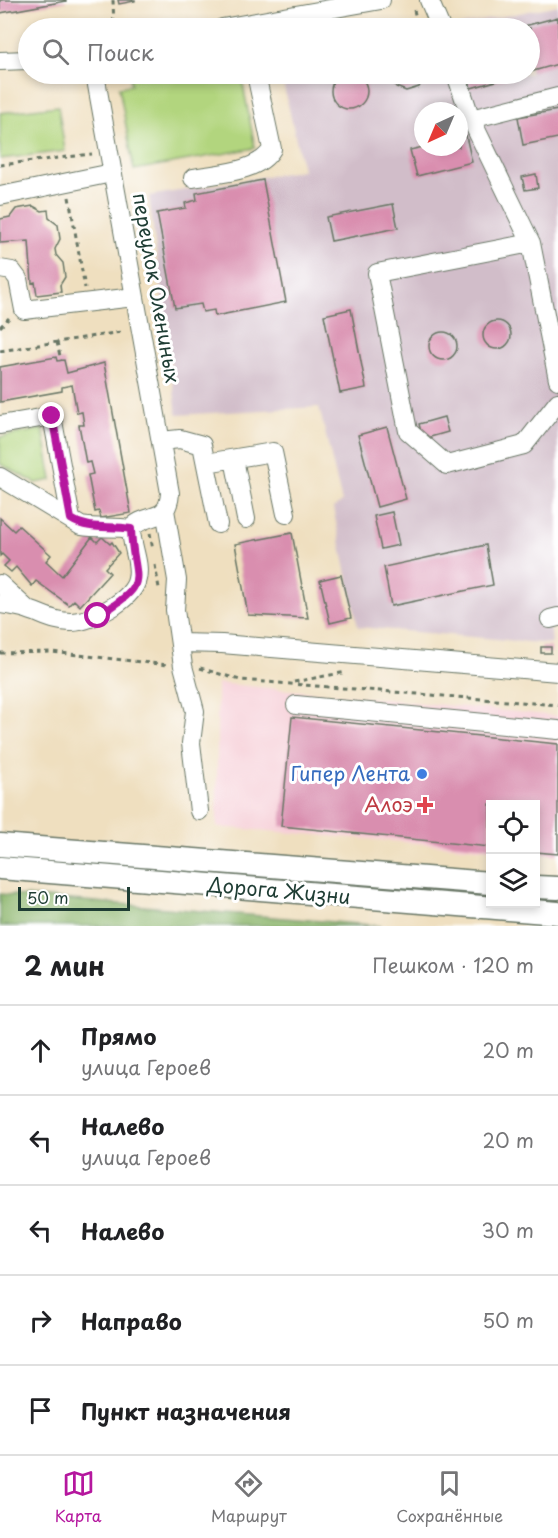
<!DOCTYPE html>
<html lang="ru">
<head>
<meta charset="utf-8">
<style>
	body { margin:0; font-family:"Playpen Sans",sans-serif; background:#f6f6f6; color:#202124 }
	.controls { position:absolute; right:18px; bottom:18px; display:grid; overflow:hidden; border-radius:0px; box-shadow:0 3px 9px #0003 }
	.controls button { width:54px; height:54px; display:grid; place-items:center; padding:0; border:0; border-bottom:2px solid #e0e0e0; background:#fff; color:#202124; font:30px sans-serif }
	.compass { position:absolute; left:414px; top:102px; width:54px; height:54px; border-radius:50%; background:#fff; box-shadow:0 3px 9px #0003; rotate:224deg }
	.scale { position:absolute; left:18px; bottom:15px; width:112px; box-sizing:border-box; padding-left:6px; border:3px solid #1f3d34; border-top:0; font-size:16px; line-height:21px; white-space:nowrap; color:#1f3d34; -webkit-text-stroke:4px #fff; paint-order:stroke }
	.stop { position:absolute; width:18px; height:18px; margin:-14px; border:4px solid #b5179e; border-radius:50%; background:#fff }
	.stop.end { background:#b5179e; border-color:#fff; box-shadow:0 2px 6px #0008 }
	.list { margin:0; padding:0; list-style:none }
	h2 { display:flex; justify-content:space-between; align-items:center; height:78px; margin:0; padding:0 24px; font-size:26px }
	h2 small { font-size:20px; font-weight:400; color:#757577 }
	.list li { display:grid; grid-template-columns:39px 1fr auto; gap:18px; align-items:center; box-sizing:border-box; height:90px; padding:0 24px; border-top:2px solid #e0e0e0 }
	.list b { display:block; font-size:22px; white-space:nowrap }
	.list p { margin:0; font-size:20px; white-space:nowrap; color:#757577 }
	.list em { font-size:20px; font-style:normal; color:#757577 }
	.icon { flex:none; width:33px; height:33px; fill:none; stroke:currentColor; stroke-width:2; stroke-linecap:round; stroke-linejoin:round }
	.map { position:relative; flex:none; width:558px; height:926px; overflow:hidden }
	.search { position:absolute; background:#fff; box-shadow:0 3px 9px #0003; left:18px; right:18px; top:18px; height:66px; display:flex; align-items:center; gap:15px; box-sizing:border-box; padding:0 21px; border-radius:33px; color:#757577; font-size:22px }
	.sheet { height:528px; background:#fff }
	nav { display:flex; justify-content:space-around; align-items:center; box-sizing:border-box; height:84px; border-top:2px solid #e0e0e0; background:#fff; font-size:16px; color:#757577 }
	nav a { display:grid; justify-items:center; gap:3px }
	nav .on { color:#b5179e }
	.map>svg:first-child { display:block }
	.built { fill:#f6cfd7 }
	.industrial { fill:#d1bdc9; fill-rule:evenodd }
	.green { fill:#b2d57e; stroke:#688959; stroke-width:1.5 }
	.forest { fill:#8db66d; stroke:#567a50; stroke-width:1.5 }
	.building { fill:#d98eaf }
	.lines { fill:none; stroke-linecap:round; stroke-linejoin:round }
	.minor-casing { stroke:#687665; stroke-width:20 }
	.major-casing { stroke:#687665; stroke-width:25 }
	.path { stroke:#687665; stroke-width:3; stroke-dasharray:4.5 4.5; stroke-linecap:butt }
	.minor { stroke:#fff; stroke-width:18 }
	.major { stroke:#fff; stroke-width:22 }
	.route { stroke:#b5179e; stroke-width:8 }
	.shop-dot { fill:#3f7fe0; stroke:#fff; stroke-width:2 }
	.health-dot { fill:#e0444e; stroke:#fff; stroke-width:2 }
	.labels { text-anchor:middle; stroke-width:6; stroke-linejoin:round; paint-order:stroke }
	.street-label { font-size:20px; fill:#1f3d34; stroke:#fff }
	.shop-label { font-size:20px; fill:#366cbe; stroke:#fff; text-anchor:end }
	.health-label { font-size:20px; fill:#be3a42; stroke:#fff; text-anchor:end }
</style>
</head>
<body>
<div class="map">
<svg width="558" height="926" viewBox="0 0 558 926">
	<rect width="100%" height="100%" fill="#fff"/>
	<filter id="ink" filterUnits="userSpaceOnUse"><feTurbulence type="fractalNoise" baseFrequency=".0167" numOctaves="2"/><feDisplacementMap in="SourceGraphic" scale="12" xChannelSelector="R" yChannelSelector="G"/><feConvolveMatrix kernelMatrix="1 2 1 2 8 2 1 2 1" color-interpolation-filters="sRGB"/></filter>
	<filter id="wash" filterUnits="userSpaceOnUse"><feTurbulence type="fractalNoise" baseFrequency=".008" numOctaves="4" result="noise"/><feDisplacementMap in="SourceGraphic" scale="24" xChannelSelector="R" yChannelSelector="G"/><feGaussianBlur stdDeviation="1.35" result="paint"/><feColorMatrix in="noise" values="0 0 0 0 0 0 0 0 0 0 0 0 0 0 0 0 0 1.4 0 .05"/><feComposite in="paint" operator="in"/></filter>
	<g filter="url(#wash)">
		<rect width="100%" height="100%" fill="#efdfbf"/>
		<path class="built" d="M 217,683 L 558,716 L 558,855 L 536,853 L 536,804 L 490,804 L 490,849 L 217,827 Z"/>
		<path class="industrial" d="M 558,5 L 558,610 L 550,619 L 552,644 L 358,627 L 333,508 L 342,502 L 319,407 L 177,415 L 149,196 L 303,170 L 281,74 L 530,74 L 530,28 L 448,28 ZM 423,111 L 459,111 L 459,147 L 423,147 Z"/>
		<path class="green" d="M 136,74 L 241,74 L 255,148 L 134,170 L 119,87 L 131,85 L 130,75 Z
			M 58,106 L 65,151 L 0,159 L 0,113 Z
			M 43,429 L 52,480 L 36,483 L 0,464 L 0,437 Z"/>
		<path class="forest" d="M 0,894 L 381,926 L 0,926 Z"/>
		<g id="blocks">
			<path class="building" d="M 0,0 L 66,0 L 66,1 L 0,13 Z
				M 118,0 L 135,0 L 135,1 L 119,4 Z
				M 558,17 L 558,64 L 530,72 L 530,28 L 517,28 Z
				M331 91a18 18 0 1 1 36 0a18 18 0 1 1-36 0Z
				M 389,74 L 426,74 L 419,87 L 406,91 L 396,87 Z
				M 467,74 L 521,74 L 471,88 Z
				M 558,110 L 558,138 L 523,145 L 518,117 Z
				M 466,136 L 472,162 L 417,176 L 410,150 L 423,147 L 459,147 L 459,138 Z
				M 536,174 L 538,188 L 525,190 L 522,177 Z
				M 263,180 L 286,302 L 215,316 L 214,310 L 203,312 L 201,304 L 175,308 L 157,213 L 186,208 L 185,203 L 197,200 L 196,193 Z
				M 393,204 L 398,228 L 331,241 L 326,217 Z
				M 33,206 L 42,211 L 48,210 L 49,218 L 58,225 L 60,239 L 55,249 L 56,255 L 63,263 L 65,277 L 60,285 L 61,292 L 37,295 L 35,282 L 32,283 L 29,241 L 0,243 L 0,219 L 10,217 L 16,209 Z
				M 351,309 L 366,388 L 340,393 L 324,315 Z
				M483 335a14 14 0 1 1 28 0a14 14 0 1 1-28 0Z
				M429 346a14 14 0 1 1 28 0a14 14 0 1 1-28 0Z
				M 56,357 L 57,361 L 64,360 L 67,373 L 104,363 L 131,513 L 101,518 L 99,511 L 95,512 L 88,475 L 93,474 L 90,462 L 86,463 L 79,425 L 84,425 L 82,412 L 77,413 L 72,385 L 62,387 L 62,391 L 0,402 L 0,367 Z
				M 444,417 L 448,432 L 423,439 L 419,424 Z
				M 387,427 L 406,499 L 377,507 L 358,435 Z
				M 392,512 L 399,545 L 381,549 L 374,516 Z
				M 0,518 L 14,531 L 19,526 L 51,555 L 46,561 L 62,576 L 92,537 L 97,542 L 102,537 L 110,544 L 112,542 L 119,553 L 105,568 L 110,573 L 80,606 L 74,600 L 69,605 L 36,581 L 32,586 L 16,567 L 11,572 L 4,566 L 9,561 L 2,554 L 0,556 Z
				M 292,533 L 308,618 L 248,615 L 235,544 Z
				M 486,545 L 493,585 L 391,606 L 384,567 Z
				M 341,575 L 351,618 L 330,623 L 320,580 Z
				M 541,647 L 551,647 L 551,653 L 541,653 Z
				M 292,717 L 558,744 L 558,854 L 536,852 L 536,804 L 490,804 L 490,847 L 281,826 Z"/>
		</g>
	</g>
	<g filter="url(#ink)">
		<use href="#blocks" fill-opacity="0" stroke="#687665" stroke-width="1.5"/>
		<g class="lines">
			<defs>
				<path id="minor" d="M 429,0 L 441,28
					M 222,28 L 381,0
					M 0,61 L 28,60
					M 456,74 L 471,119 L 531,243 L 558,380
					M 471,119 L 558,97
					M 193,178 C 218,173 258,173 272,149 L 256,74
					M 0,196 L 112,173
					M 531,243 L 377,273 L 408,431 L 447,465 L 524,445 L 558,402
					M 0,269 L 12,271 L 18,279 L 24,310 L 134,297
					M 0,425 L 52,416 L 71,519
					M 161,441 L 180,439 L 202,445 L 218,524
					M 234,459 L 246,519
					M 206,463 L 273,452 L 286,514
					M 0,477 L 81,526 C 98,529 114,526 131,529
					M 165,510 L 177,580 L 175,610 L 183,666 L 195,711 L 191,743 L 199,811
					M 0,584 L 27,609
					M 0,604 C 51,608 58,641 114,606 C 123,600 135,590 137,579 C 141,563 131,545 131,529 C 145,511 168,525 170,493 L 95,74
					M 550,619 L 558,617
					M 180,643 L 222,644 L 558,672
					M 296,705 L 558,730"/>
				<path id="major" d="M 0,845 L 490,883
					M 0,868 L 558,913
					M 536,887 L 558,888"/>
			</defs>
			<use href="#minor" class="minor-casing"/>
			<use href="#major" class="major-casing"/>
			<path class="path" d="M 113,0 L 114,28
				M 414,10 L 417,23
				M 0,165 L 92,154
				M 69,197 L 85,288
				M 0,327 L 9,318
				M 57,342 L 61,361
				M 0,351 L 121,332
				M 150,533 L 153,550
				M 155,565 L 159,588
				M 0,653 L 52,652 L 168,665
				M 200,668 L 240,680 L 558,705
				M 294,682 L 346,672"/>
			<use href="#minor" class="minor"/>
			<use href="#major" class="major"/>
		</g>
	</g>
	<g class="lines" filter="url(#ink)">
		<path class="route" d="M 52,416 L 71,519 C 90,531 109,525 131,529 C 133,583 154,581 98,616"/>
	</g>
	<circle class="shop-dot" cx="422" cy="774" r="6"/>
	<path class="health-dot" d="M422 796h6v6h6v6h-6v6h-6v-6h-6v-6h6z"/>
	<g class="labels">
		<g class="street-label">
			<text transform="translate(156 288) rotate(80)" y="7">переулок Олениных</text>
			<text transform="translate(279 891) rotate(5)" y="7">Дорога Жизни</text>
		</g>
		<g class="shop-label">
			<text x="410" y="781">Гипер Лента</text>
		</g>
		<g class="health-label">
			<text x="413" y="812">Алоэ</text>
		</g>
	</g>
</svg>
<div class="controls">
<button><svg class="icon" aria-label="locate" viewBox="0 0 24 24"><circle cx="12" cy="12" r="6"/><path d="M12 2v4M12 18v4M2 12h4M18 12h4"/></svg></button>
<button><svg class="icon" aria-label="layers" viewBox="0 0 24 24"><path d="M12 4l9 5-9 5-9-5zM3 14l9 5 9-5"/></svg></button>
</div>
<svg class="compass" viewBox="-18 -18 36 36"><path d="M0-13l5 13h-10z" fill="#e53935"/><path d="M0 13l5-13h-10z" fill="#757577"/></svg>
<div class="scale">50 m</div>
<div class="stop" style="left:98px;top:616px"></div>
<div class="stop end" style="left:52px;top:416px"></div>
<div class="search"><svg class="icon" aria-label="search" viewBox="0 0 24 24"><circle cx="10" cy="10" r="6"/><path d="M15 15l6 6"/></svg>Поиск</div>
</div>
<section class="sheet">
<h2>2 мин<small>Пешком · 120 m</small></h2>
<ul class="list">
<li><svg class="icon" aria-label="ahead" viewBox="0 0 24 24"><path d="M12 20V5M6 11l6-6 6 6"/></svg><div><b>Прямо</b><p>улица Героев</p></div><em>20 m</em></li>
<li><svg class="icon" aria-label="left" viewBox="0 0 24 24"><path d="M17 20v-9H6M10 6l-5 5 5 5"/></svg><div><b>Налево</b><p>улица Героев</p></div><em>20 m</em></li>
<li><svg class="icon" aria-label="left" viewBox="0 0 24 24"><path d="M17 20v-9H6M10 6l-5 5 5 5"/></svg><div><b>Налево</b></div><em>30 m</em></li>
<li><svg class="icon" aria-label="right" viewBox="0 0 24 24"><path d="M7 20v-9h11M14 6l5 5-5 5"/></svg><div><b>Направо</b></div><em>50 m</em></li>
<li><svg class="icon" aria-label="arrive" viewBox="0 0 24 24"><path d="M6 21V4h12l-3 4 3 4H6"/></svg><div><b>Пункт назначения</b></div></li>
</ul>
</section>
<nav>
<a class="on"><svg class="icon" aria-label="map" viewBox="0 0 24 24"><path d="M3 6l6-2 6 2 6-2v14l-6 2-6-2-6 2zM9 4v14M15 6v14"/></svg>Карта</a>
<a><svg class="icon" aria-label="directions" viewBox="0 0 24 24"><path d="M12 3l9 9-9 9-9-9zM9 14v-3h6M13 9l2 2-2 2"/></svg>Маршрут</a>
<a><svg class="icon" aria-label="saved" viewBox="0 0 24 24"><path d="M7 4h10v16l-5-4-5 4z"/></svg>Сохранённые</a>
</nav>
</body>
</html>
